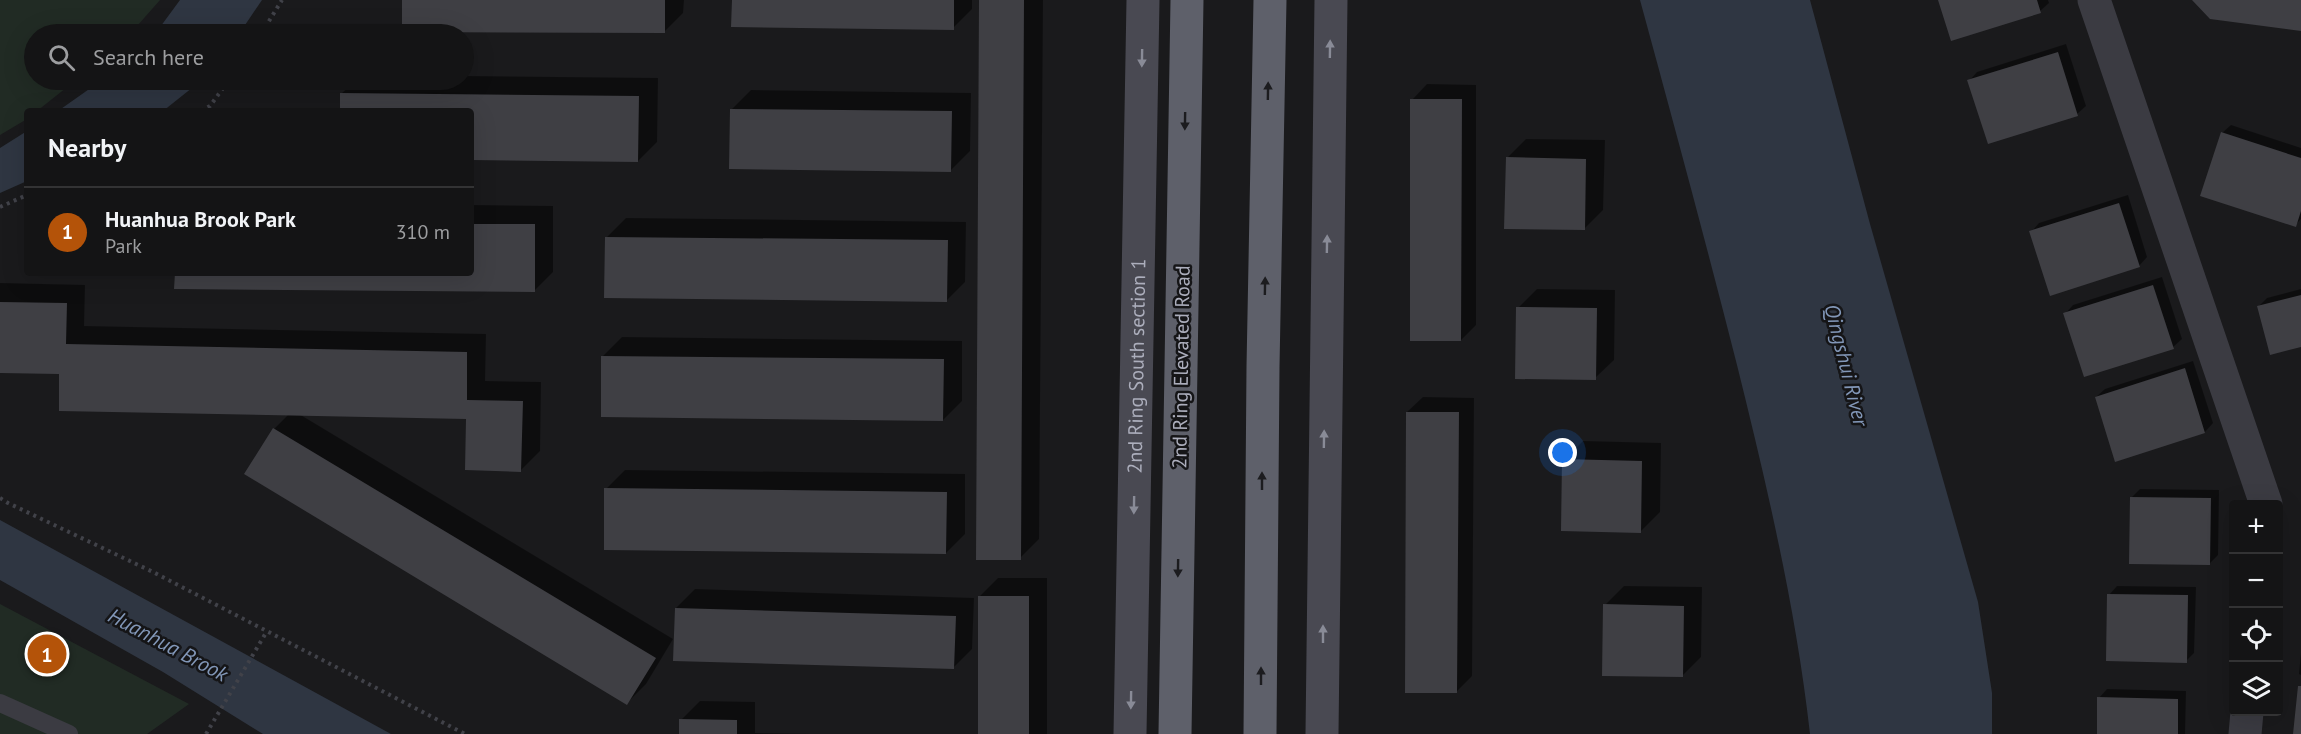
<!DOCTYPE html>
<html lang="en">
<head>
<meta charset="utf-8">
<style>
	body { margin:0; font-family:"PT Sans",sans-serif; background:#1d1d1e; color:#f1f3f6 }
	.controls { position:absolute; right:18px; bottom:18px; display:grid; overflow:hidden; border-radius:6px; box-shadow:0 6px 24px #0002 }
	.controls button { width:54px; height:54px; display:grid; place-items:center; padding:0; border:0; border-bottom:2px solid #333334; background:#141415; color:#f1f3f6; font:30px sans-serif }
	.you { position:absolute; left:1563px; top:453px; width:21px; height:21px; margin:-15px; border:4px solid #fff; border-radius:50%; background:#1a73e8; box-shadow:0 0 0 9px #1a73e833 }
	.badge { display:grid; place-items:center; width:39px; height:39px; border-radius:50%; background:#b45309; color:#fff; font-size:20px; font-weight:700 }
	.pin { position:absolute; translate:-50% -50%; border:3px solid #fff; box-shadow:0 2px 6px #0006 }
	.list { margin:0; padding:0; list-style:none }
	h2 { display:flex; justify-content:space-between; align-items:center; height:78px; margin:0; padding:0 24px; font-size:26px }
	h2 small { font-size:20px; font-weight:400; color:#9d9ea0 }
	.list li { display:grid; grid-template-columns:39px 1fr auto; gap:18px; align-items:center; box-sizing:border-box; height:90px; padding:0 24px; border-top:2px solid #333334 }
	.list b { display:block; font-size:22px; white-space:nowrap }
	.list p { margin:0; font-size:20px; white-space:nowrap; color:#9d9ea0 }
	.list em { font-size:20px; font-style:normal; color:#9d9ea0 }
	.icon { flex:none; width:33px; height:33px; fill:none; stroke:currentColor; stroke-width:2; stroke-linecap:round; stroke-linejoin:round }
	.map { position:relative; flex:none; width:2301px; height:734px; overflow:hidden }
	.search { position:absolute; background:#141415; box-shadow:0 6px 24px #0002; left:24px; top:24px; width:450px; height:66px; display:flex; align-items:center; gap:15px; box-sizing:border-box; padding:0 21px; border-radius:33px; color:#9d9ea0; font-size:22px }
	.panel { position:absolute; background:#141415; box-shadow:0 6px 24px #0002; left:24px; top:108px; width:450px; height:168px; border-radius:6px }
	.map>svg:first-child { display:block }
	.green { fill:#212b24 }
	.water { fill:#2f3642 }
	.shadow { fill:#0007 }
	.building { fill:#3f3f44 }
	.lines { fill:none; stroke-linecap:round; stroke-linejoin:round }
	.path { stroke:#414249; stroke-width:4; stroke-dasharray:3 4.5; stroke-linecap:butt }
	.service { stroke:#3b3b42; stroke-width:18 }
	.minor { stroke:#3b3b42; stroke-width:33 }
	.secondary { stroke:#494952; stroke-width:33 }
	.trunk { stroke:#5e606a; stroke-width:33 }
	.oneway { fill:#898b97 }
	.oneway2 { fill:#1c1c1f }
	.labels { text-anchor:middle; stroke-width:5; stroke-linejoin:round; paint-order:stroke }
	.street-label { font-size:20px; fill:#acaebc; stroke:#151517 }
	.water-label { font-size:21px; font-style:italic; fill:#8297b8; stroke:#151517 }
</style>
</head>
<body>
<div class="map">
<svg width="2301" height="734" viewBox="0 0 2301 734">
	<rect width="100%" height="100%" fill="#1a1a1c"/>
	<path class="green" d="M 0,0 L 160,0 L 130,34 L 34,34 L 34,80 L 76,80 L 37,111 L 27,111 L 27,119 L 0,135 Z
		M 0,604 L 189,704 L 147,734 L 0,734 Z"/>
	<path class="water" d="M 180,0 L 262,0 L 239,34 L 155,34 Z
		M 1640,0 L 1810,0 L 1870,224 L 1978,602 L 1992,693 L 1992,734 L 1810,734 C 1796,609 1767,486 1737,365 C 1706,243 1673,121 1640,0 Z
		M 102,80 L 202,80 L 163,111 L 58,111 Z
		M 27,131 L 27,181 L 0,193 L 0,148 Z
		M 0,520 L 391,734 L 263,734 L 163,672 L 0,580 Z"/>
	<path class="shadow" d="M 404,0 L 684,0 L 683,13 L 664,32 Z
		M 733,0 L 972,0 L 972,9 L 953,28 Z
		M 981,0 L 1043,0 L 1039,539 L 1020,558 Z
		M 1940,0 L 2048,0 L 2049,3 L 2040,11 Z
		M 2066,44 L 2086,106 L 2077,114 L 1969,81 L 1977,72 Z
		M 464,76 L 658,78 L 657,142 L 638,161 L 471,159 L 471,111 L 341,111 L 342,93 L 356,80 L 464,80 Z
		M 1427,84 L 1476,85 L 1476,325 L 1461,340 L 1412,100 Z
		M 751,90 L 971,93 L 970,151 L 951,170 L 732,109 Z
		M 2231,125 L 2301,148 L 2301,219 L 2295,225 L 2222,133 Z
		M 1526,139 L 1605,140 L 1603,210 L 1584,229 L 1507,158 Z
		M 2128,195 L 2147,257 L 2139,266 L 2031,232 L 2039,223 Z
		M 471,205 L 553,206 L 553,272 L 534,291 L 176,273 L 471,273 Z
		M 626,218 L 966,222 L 965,282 L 946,301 L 607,237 Z
		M 2162,277 L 2182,339 L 2173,347 L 2065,314 L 2073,305 Z
		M 0,283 L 85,285 L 84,326 L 486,334 L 485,381 L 541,382 L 540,451 L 521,470 L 467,417 L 299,414 L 673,639 L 646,684 L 627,703 L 274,429 L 289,414 L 61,372 L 0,371 Z
		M 1537,289 L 1615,290 L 1614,360 L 1595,378 L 1518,308 Z
		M 2301,289 L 2301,346 L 2258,307 L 2267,298 Z
		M 622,337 L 962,341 L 962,401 L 943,420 L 603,356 Z
		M 2193,361 L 2213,423 L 2205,432 L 2116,460 L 2096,397 L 2105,389 Z
		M 1423,397 L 1474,398 L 1472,676 L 1457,691 L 1407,412 Z
		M 1583,441 L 1661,443 L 1660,512 L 1641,531 L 1564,460 Z
		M 625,470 L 965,474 L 965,534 L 946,553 L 606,489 Z
		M 2140,489 L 2219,490 L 2218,555 L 2209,564 L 2132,497 Z
		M 998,578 L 1047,578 L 1047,734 L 979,734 L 979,597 Z
		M 1624,586 L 1702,587 L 1701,657 L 1682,676 L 1605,605 Z
		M 2117,586 L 2196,587 L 2194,653 L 2186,661 L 2109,595 Z
		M 695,589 L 974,598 L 972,649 L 953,668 L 676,608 Z
		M 2301,653 L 2301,675 L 2299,674 Z
		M 2107,689 L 2186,691 L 2185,734 L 2098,734 L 2099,698 Z
		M 700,701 L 755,702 L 755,733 L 811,734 L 681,734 L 681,720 Z"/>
	<path class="building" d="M 402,0 L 665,0 L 665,33 L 402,32 Z
		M 732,0 L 954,0 L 954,30 L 731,27 Z
		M 979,0 L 1024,0 L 1021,560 L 976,560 Z
		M 1938,0 L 2037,0 L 2041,13 L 1951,41 Z
		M 2192,0 L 2301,0 L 2301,31 L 2210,19 Z
		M 2058,52 L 2078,116 L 1988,144 L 1967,80 Z
		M 340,93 L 639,96 L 638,162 L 471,160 L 471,111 L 340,111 Z
		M 1410,99 L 1462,99 L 1461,341 L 1410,341 Z
		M 730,109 L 952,111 L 951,172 L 729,169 Z
		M 2221,132 L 2301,158 L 2301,211 L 2296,227 L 2200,196 Z
		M 1506,157 L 1586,159 L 1585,230 L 1504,229 Z
		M 2119,203 L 2140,267 L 2050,296 L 2029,231 Z
		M 471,224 L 535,224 L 535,292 L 174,289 L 175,273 L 471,273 Z
		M 605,237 L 948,240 L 947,302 L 604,298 Z
		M 2153,285 L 2174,349 L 2084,377 L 2063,313 Z
		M 2301,295 L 2301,347 L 2270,355 L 2257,306 Z
		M 0,302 L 67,303 L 66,344 L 467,352 L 467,400 L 523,401 L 521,472 L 465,470 L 466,419 L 59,411 L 59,374 L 0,373 Z
		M 1516,307 L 1597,308 L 1596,380 L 1515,379 Z
		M 601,356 L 944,359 L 943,421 L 601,417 Z
		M 2185,368 L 2205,433 L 2115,462 L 2095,397 Z
		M 1406,412 L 1459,412 L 1457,693 L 1405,693 Z
		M 273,428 L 656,658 L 627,705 L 244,474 Z
		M 1562,459 L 1642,461 L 1641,533 L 1561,531 Z
		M 604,488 L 947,492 L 946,554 L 604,550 Z
		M 2130,497 L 2211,498 L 2210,565 L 2129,564 Z
		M 2107,594 L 2188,595 L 2187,663 L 2106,661 Z
		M 978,596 L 1029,596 L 1029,734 L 978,734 Z
		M 1603,604 L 1684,606 L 1683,677 L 1602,676 Z
		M 675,608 L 956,616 L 954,669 L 673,661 Z
		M 2298,686 L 2301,686 L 2301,734 L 2293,734 Z
		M 2097,697 L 2178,699 L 2178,734 L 2097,734 Z
		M 679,719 L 737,720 L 737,734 L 679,734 Z"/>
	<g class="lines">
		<path class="path" d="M 261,34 L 282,0
			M 201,111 L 210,106 L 229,80
			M 0,207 L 27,195
			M 0,498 L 8,503 L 153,572 L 465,734
			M 206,734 L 267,631"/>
		<path class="service" d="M 0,703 L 69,734"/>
		<path class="minor" d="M 2094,0 L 2266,504
			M 2245,734 L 2247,712"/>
		<g class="secondary">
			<path id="s1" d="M 1130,734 L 1143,0"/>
			<path d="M 1322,734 L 1331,0"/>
		</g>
		<path class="trunk" d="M 1175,734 L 1187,0
			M 1260,734 L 1263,367 L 1270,0"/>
	</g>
	<defs><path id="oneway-solid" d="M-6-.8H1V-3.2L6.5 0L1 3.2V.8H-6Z" transform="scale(1.5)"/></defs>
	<g class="oneway">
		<use href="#oneway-solid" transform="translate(1330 49) rotate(-89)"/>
		<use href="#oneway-solid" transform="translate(1142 58) rotate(91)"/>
		<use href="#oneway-solid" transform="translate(1327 244) rotate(-89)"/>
		<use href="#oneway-solid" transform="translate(1324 439) rotate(-89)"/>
		<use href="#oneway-solid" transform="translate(1134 505) rotate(91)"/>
		<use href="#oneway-solid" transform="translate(1323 634) rotate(-90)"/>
		<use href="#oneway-solid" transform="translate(1131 700) rotate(91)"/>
	</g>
	<g class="oneway2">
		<use href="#oneway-solid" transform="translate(1268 91) rotate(-89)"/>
		<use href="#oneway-solid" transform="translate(1185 121) rotate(91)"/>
		<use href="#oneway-solid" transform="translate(1265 286) rotate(-89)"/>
		<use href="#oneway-solid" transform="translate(1262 481) rotate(-90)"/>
		<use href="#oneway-solid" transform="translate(1178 568) rotate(91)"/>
		<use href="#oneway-solid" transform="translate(1261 676) rotate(-90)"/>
	</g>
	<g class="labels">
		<g class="street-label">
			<text dy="7" stroke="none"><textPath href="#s1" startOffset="368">2nd Ring South section 1</textPath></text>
			<text transform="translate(1181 367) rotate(-89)" y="7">2nd Ring Elevated Road</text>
		</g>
		<g class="water-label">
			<text transform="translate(1846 365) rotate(76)" y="7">Qingshui River</text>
			<text transform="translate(168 645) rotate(28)" y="7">Huanhua Brook</text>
		</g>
	</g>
</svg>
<div class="controls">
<button>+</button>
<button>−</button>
<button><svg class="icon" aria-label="locate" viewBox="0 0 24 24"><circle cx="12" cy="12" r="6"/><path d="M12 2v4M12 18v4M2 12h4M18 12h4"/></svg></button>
<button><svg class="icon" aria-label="layers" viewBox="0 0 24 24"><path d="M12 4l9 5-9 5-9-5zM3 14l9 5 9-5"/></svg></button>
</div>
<div class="you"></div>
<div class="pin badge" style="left:47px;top:654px">1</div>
<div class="search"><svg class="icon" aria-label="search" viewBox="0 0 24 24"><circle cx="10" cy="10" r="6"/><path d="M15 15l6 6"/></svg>Search here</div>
<section class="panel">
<h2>Nearby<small></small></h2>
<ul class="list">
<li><span class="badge">1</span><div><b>Huanhua Brook Park</b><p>Park</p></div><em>310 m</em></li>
</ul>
</section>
</div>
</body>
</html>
